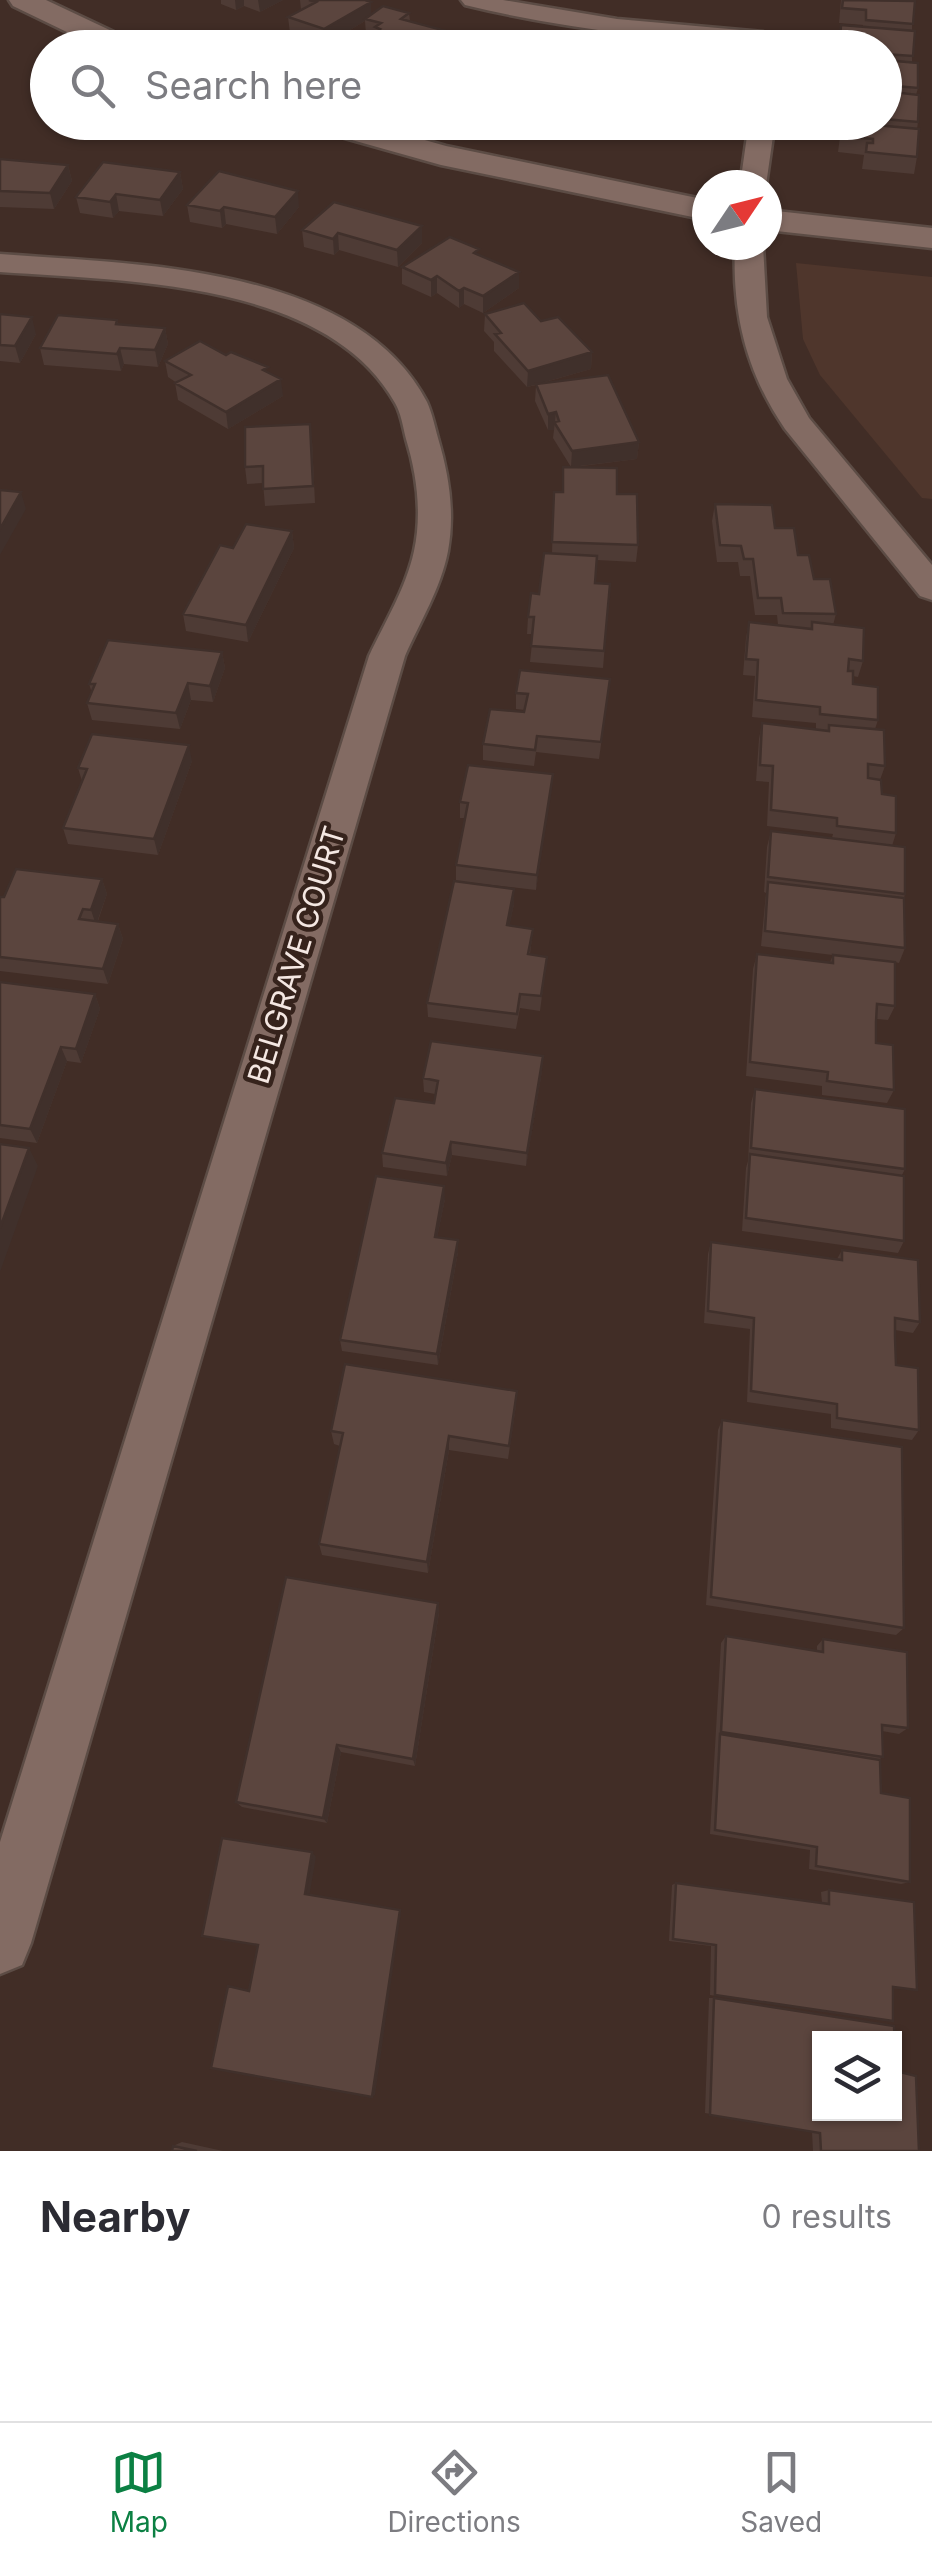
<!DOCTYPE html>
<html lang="en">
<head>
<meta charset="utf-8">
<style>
	body { margin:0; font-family:Inter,sans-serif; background:#f7f7f7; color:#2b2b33 }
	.controls { position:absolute; right:30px; bottom:30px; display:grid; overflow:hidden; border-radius:0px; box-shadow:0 2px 8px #0004 }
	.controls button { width:90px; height:90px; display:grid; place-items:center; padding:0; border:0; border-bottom:2px solid #e1e1e2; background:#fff; color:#2b2b33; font:50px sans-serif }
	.compass { position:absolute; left:692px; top:170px; width:90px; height:90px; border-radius:50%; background:#fff; box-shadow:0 2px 8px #0004; rotate:55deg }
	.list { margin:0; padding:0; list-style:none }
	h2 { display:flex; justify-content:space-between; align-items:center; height:130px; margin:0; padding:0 40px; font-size:42px }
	h2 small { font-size:32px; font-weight:400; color:#7c7c81 }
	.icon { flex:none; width:55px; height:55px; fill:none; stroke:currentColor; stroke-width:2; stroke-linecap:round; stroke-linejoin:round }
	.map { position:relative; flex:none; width:932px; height:2151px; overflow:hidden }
	.search { position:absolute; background:#fff; box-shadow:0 2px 8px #0004; left:30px; right:30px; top:30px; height:110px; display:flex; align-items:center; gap:25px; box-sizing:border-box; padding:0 35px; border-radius:55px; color:#7c7c81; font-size:38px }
	.sheet { height:270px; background:#fff }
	nav { display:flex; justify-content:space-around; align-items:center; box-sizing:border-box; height:140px; border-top:2px solid #e1e1e2; background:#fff; font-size:28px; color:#7c7c81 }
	nav a { display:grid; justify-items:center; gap:5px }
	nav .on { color:#0b8043 }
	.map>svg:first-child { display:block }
	.built { fill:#4f362c }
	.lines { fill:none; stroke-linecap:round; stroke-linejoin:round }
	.street-casing { stroke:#5c4c45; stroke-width:5 }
	.secondary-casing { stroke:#5c4c45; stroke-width:5 }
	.street { fill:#836b63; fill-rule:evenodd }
	.secondary { fill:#836b63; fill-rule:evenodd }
	.wall { fill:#4e3b35 }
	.shaded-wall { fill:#40302b }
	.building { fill:#5b453e; stroke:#40302b; stroke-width:2.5; fill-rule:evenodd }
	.labels { text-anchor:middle; stroke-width:9; stroke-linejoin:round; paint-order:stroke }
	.street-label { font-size:30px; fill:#f4e7e2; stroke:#36231c }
</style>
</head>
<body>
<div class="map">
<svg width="932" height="2151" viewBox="0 0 932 2151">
	<rect width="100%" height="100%" fill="#412d26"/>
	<path class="built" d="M 796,263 L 932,277 L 932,499 L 922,498 L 820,375 L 803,339 Z"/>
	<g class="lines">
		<defs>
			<path id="street" d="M 461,0 L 503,0 L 617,19 L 763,32 L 775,39 L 763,46 C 663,39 563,29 465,5 Z
				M 749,122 L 775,122 L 766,185 L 740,185 Z
				M 735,245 L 763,245 L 767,317 L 787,379 L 809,418 L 932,565 L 932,600 L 920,596 L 785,429 C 746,372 732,313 735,245 Z
				M 0,254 C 134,264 355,265 427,402 C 432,413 435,427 438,438 C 449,475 455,513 448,551 C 441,588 420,622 405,656 L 31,1943 L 22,1965 L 0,1974 L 0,1842 L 369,656 C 385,622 406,588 414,551 C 422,514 417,475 406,439 C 403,427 401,413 395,403 C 326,280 123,281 0,272 Z"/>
			<path id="secondary" d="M 9,0 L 46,0 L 135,42 L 139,48 L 100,48 L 13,6 Z
				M 309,122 L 361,122 L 446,146 L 707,200 L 707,220 L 441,165 L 313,129 Z
				M 767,210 L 932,228 L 932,248 L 767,230 Z"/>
		</defs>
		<use href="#street" class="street-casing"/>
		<use href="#secondary" class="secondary-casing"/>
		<use href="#street" class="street"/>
		<use href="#secondary" class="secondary"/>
	</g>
	<path class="wall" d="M 221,0 L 283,0 L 260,12 L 244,6 L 236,10 L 221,4 Z
		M 300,0 L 365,0 L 371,2 L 371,14 L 409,13 L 410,21 L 450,32 L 450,48 L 369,48 L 369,38 L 371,36 L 366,34 L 365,21 L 325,45 L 290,33 L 288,17 L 301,10 Z
		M 841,0 L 912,0 L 912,62 L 918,88 L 916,95 L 918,122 L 917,129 L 917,157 L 914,174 L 862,169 L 864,155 L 838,152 L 842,122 L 884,122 L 884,48 L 838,48 L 841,25 L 863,27 L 863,25 L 839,23 Z
		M 572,122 L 649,122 L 638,138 Z
		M 0,159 L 68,165 L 72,181 L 54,209 L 0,207 Z
		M 180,172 L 183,189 L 163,216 L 119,211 L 113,218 L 80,213 L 76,197 Z
		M 187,205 L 299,207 L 277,234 L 226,224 L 222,228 L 190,222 Z
		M 302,230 L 422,243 L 398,267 L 339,250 L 334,255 L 304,247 Z
		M 479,255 L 519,272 L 519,288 L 483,313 L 464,304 L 459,308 L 437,293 L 431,297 L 402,284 L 402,267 Z
		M 0,314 L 36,334 L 20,363 L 0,361 Z
		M 485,314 L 541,321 L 592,352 L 591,369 L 542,383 L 639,442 L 637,459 L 574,467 L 617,494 L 638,545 L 636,562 L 597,560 L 595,583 L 610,584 L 603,668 L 530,662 L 533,634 L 527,634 L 528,617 L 539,594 L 552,553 L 554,492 L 562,492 L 563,467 L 571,467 L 553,438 L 554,430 L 548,430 L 535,401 L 536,385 L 527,387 L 494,351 L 494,342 L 484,331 Z
		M 117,320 L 118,324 L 165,328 L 168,344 L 158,367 L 124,364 L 121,371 L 44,365 L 40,348 Z
		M 226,355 L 269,373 L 283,396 L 228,429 L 178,400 L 175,383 L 177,383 L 168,377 L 165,361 Z
		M 312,441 L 315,503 L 265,506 L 263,483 L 247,484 L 245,467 Z
		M 715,504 L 775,528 L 798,555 L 836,614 L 833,625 L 863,661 L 858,677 L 853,676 L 853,684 L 878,720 L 875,729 L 885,766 L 880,780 L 882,794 L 896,833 L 892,846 L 905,894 L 904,898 L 905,948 L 899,963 L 895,962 L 895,1006 L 888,1020 L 877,1019 L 876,1043 L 894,1090 L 887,1103 L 822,1095 L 822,1086 L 746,1076 L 753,969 L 757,954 L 830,962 L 833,955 L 881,961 L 761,946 L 766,893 L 764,892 L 767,847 L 771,831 L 832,838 L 833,834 L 767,826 L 769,782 L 756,781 L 759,739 L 762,723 L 816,729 L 816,723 L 752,717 L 755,676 L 743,675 L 746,638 L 749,622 L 778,625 L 777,615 L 755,615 L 750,576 L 740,576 L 738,562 L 717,562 L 712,521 Z
		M 292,531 L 294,548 L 248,642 L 186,631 L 183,614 L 233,548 Z
		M 222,652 L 225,668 L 213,702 L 191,700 L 180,729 L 92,720 L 87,703 L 92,693 L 89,684 Z
		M 610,679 L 599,759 L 536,752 L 534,766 L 483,760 L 483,744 L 524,712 L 525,710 L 516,709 L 516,693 Z
		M 192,761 L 158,855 L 68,844 L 63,828 L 82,781 L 78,768 Z
		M 553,774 L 536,890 L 456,881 L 456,865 L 465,818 L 460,818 L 460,802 Z
		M 102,879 L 107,894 L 98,921 L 118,924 L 123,939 L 108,984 L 0,971 L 0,897 Z
		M 514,904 L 509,926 L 533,929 L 530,954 L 547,957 L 540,1011 L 520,1008 L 516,1029 L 428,1017 L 427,1003 Z
		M 0,982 L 95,994 L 100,1009 L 81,1063 L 67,1061 L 37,1143 L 0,1138 Z
		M 542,1071 L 526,1166 L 452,1155 L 447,1176 L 383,1167 L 382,1153 L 434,1103 L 435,1094 L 424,1092 L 423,1078 Z
		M 755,1089 L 905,1169 L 902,1175 L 904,1241 L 898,1253 L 742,1231 L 746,1168 L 748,1161 L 751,1103 Z
		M 445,1199 L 437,1237 L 458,1240 L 458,1252 L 438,1365 L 342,1351 L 340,1340 Z
		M 711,1242 L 837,1259 L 842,1250 L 920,1322 L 913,1333 L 895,1330 L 896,1365 L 919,1430 L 912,1440 L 831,1428 L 831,1414 L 747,1402 L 750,1329 L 704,1323 L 708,1254 Z
		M 516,1405 L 508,1459 L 449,1450 L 428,1573 L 322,1555 L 319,1544 L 340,1446 L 334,1444 L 331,1431 Z
		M 722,1420 L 904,1628 L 896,1635 L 706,1605 L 718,1430 Z
		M 438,1603 L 439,1613 L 415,1766 L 341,1752 L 327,1823 L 242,1807 L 236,1802 Z
		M 726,1636 L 817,1651 L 817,1646 L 823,1639 L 908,1728 L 899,1734 L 882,1731 L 883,1757 L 878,1760 L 881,1793 L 910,1882 L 901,1884 L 809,1869 L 810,1850 L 710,1834 L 721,1643 Z
		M 676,1883 L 822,1903 L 821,1892 L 829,1890 L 917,1990 L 893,1988 L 893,2021 L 710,1995 L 711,1946 L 669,1941 L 672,1885 Z
		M 709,1998 L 714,1998 L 896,2071 L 919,2151 L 813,2151 L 812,2132 L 705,2113 Z
		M 182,2142 L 223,2151 L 172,2151 L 173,2146 Z"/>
	<path class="shaded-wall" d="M 235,0 L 244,0 L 244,6 L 236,10 Z
		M 258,0 L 283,0 L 260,12 Z
		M 371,2 L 371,18 L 365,19 L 365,21 L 325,45 L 324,29 Z
		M 450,32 L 450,48 L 429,48 Z
		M 639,122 L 649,122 L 638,138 Z
		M 68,165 L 72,181 L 54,209 L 50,193 Z
		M 180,172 L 183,189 L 163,216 L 160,200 Z
		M 298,191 L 299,207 L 277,234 L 275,217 Z
		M 116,194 L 119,211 L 113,218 L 110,202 Z
		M 224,207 L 226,224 L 222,228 L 220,211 Z
		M 422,226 L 422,243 L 398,267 L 397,250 Z
		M 338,233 L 339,250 L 334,255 L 333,239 Z
		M 519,272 L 519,288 L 483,313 L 483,296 Z
		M 437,276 L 437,293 L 431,297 L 431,280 Z
		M 464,288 L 464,304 L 459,308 L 459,291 Z
		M 32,317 L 36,334 L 20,363 L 15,346 Z
		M 165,328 L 168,344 L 158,367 L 155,350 Z
		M 120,348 L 124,364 L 121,371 L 117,354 Z
		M 592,352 L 591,369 L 527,387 L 528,371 Z
		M 281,379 L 283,396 L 228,429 L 226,412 Z
		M 556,412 L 554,430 L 548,430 L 548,414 Z
		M 639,442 L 637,459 L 571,467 L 572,451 Z
		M 21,492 L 26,509 L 0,555 L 0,529 Z
		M 292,531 L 294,548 L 248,642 L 246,625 Z
		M 222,652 L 225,668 L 213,702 L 210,686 Z
		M 188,683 L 191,700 L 180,729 L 176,713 Z
		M 189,745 L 192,761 L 158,855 L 154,839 Z
		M 553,774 L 552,790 L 536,890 L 537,875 Z
		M 102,879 L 107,894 L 96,925 L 91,910 Z
		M 514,889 L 514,904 L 507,940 L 507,925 Z
		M 118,924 L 123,939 L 108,984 L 103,969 Z
		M 95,994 L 100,1009 L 81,1063 L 76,1049 Z
		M 61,1047 L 67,1061 L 37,1143 L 30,1129 Z
		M 543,1056 L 542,1071 L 526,1166 L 527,1153 Z
		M 451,1142 L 452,1155 L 447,1176 L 446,1163 Z
		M 29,1148 L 38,1166 L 0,1272 L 0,1228 Z
		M 444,1186 L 445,1199 L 435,1249 L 435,1237 Z
		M 458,1240 L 458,1252 L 438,1365 L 437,1354 Z
		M 449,1436 L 449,1450 L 428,1573 L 427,1562 Z
		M 438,1603 L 439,1613 L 415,1766 L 413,1759 Z
		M 337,1745 L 341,1752 L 327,1823 L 323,1818 Z
		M 312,1852 L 316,1857 L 309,1898 L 305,1894 Z
		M 400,1910 L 401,1913 L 375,2095 L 372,2097 Z"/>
	<path class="building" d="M 309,0 L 365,0 L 371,2 L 324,29 L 288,17 L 316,2 Z
		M 843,0 L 915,1 L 913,24 L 866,20 L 866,10 L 842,8 Z
		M 383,6 L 409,13 L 401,19 L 450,32 L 429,48 L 406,48 L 369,38 L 380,29 L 375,27 L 381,23 L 365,19 Z
		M 841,25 L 915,31 L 913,56 L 884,54 L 884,48 L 865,48 L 866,41 L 840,39 Z
		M 466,33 L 514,42 L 509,48 L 453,48 Z
		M 606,40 L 669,46 L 602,48 Z
		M 884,60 L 918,63 L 918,88 L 884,85 Z
		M 884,91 L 919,95 L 918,122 L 884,119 Z
		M 842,122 L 919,129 L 917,157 L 866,152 L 867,143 L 873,143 L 873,139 L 841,136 Z
		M 0,159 L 68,165 L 50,193 L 0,191 Z
		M 103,162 L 180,172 L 160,200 L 116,194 L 110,202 L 76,197 Z
		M 219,171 L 298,191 L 275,217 L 224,207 L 220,211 L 187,205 Z
		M 334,202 L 422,226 L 397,250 L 338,233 L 333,239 L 302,230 Z
		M 450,237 L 479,249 L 474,253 L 519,272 L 483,296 L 464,288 L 459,291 L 437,276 L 431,280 L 402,267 Z
		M 524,303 L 541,321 L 558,317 L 592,352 L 528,371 L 495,334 L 501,333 L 485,314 Z
		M 0,314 L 32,317 L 15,346 L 0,345 Z
		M 58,315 L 117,320 L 116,324 L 165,328 L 155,350 L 120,348 L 117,354 L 40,348 Z
		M 200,341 L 226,355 L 231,352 L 268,367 L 263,370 L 281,379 L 226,412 L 175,383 L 191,375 L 165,361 Z
		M 608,375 L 639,442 L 572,451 L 554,422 L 559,421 L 556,412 L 548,414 L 536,384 Z
		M 310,424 L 313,486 L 263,489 L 263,466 L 245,467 L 245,427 Z
		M 563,467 L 617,468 L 617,494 L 637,494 L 638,545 L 552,542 L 554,492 L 563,492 Z
		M 0,490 L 21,492 L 0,529 Z
		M 715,504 L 772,505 L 775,528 L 794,528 L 798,555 L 809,555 L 814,579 L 830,579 L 836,614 L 783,613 L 781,598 L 758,598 L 753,559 L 744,559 L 741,546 L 720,545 Z
		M 246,524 L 292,531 L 246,625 L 183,614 L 220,545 L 233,548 Z
		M 544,553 L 597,556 L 595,583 L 610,584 L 604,651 L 531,646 L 534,617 L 528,617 L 531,593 L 539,594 Z
		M 749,622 L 812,629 L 812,622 L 864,628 L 863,661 L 849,659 L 848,671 L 853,671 L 853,684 L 878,687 L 878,720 L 820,714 L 820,707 L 756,700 L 758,660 L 746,659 Z
		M 108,640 L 222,652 L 210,686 L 188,683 L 176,713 L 87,703 L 95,684 L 89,684 Z
		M 520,670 L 610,679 L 601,742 L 537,736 L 535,750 L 483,744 L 490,709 L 524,712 L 528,694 L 516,693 Z
		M 762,723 L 829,731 L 829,725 L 884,730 L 885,766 L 868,764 L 868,778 L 881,780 L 882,794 L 896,796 L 896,833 L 837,826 L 837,818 L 771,810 L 773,766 L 760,765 Z
		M 92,734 L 189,745 L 154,839 L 63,828 L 87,769 L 78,768 Z
		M 468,765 L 553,774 L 537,875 L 456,865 L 468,803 L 460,802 Z
		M 771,831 L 905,847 L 905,894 L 768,877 Z
		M 16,869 L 102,879 L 91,910 L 83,909 L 79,919 L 118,924 L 103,969 L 0,957 L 0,897 L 4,897 Z
		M 454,881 L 514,889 L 507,925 L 533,929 L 528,954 L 547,957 L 541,996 L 520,994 L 517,1014 L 427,1003 Z
		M 768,882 L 904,898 L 905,948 L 765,931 Z
		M 757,954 L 833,963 L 833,955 L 895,962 L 895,1006 L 877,1004 L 876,1022 L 876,1043 L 893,1045 L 894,1090 L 827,1081 L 828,1072 L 750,1062 Z
		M 0,982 L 95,994 L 76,1049 L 61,1047 L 30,1129 L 0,1125 Z
		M 431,1041 L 543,1056 L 527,1153 L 451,1142 L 446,1163 L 382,1153 L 395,1098 L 434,1103 L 438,1081 L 423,1078 Z
		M 755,1089 L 905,1109 L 905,1169 L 751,1148 Z
		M 0,1144 L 29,1148 L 0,1228 Z
		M 750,1154 L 904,1176 L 904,1241 L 746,1218 Z
		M 376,1176 L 444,1186 L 435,1237 L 458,1240 L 437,1354 L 340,1340 Z
		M 711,1242 L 842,1260 L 842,1250 L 918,1260 L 920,1322 L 895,1318 L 895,1337 L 896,1365 L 918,1368 L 919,1430 L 837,1418 L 837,1404 L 751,1391 L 754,1318 L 708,1311 Z
		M 345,1364 L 517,1391 L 509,1446 L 449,1436 L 427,1562 L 319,1544 L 343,1433 L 331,1431 Z
		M 722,1420 L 902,1447 L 904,1628 L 711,1597 Z
		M 286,1577 L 438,1603 L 413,1759 L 337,1745 L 323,1818 L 236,1802 Z
		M 726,1636 L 823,1652 L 823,1639 L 907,1652 L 908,1728 L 882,1725 L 883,1757 L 721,1732 Z
		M 720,1734 L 880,1760 L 881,1793 L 910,1798 L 910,1882 L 816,1866 L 817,1847 L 715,1830 Z
		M 222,1838 L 312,1852 L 305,1894 L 400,1910 L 372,2097 L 211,2068 L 228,1986 L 249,1991 L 258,1945 L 202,1936 Z
		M 676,1883 L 829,1904 L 829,1890 L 914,1902 L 917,1990 L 893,1987 L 893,2021 L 715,1995 L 716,1945 L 673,1939 Z
		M 714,1998 L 894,2026 L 896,2071 L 916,2076 L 919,2151 L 821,2151 L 820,2133 L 710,2115 ZM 820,2038 L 894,2038 L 894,2114 L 820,2114 Z
		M 173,2146 L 197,2151 L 172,2151 Z"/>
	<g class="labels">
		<g class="street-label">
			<text transform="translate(297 955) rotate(-73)" y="10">BELGRAVE COURT</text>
		</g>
	</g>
</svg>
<div class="controls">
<button><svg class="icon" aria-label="layers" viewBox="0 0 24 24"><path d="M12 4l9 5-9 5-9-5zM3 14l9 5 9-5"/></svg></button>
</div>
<svg class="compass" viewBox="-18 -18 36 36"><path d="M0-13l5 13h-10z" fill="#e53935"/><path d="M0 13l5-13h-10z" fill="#7c7c81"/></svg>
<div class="search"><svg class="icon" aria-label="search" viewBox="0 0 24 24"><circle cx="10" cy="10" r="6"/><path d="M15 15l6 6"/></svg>Search here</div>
</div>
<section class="sheet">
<h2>Nearby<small>0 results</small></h2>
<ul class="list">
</ul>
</section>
<nav>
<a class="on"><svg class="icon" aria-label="map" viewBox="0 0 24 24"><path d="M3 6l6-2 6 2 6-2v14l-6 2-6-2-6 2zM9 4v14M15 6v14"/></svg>Map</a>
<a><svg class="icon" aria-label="directions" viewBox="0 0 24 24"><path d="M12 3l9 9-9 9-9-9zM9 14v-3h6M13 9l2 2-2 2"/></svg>Directions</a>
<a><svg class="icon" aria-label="saved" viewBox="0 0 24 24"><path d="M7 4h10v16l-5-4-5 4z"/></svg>Saved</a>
</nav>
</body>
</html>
